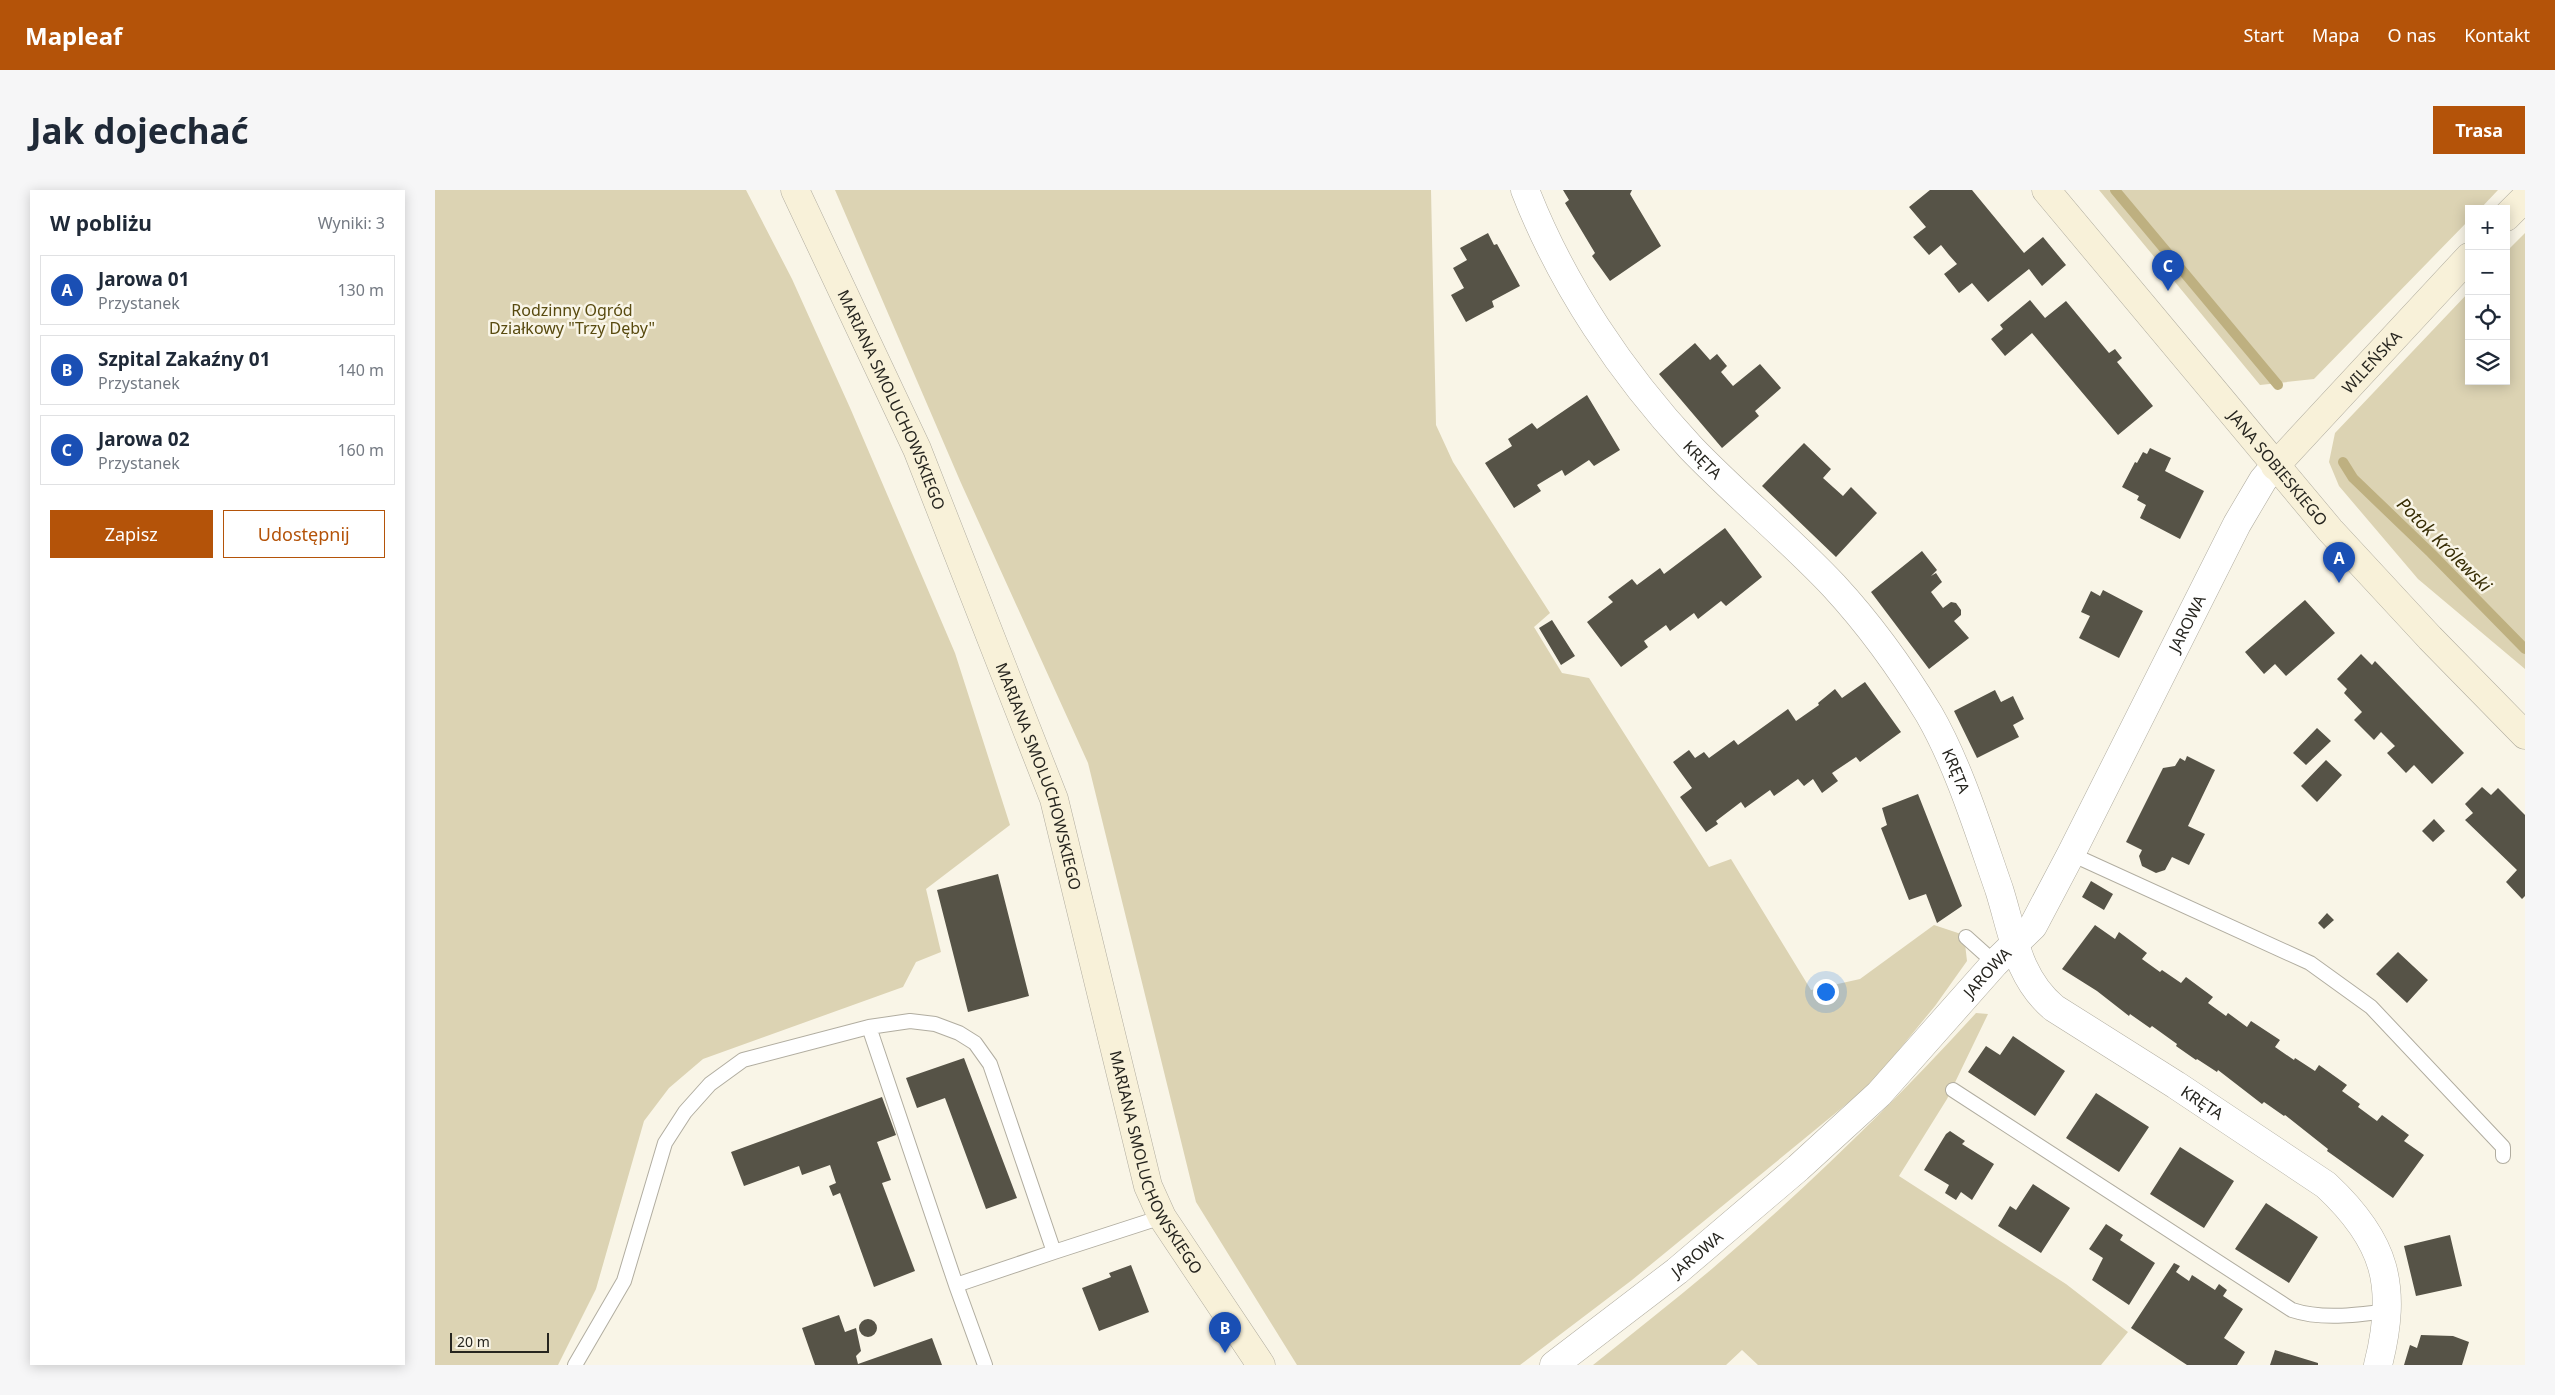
<!DOCTYPE html>
<html lang="pl">
<head>
<meta charset="utf-8">
<style>
	body { margin:0; font-family:"Noto Sans",sans-serif; background:#f6f6f7; color:#1f2937 }
	.controls { position:absolute; right:15px; top:15px; display:grid; overflow:hidden; border-radius:0px; box-shadow:0 2px 12px #0003 }
	.controls button { width:45px; height:45px; display:grid; place-items:center; padding:0; border:0; border-bottom:1px solid #e0e1e3; background:#fff; color:#1f2937; font:25px sans-serif }
	.scale { position:absolute; left:15px; bottom:12px; width:99px; box-sizing:border-box; padding-left:5px; border:2px solid #26251f; border-top:0; font-size:14px; line-height:18px; white-space:nowrap; color:#26251f; -webkit-text-stroke:4px #f9f5e7; paint-order:stroke }
	.you { position:absolute; left:1390px; top:801px; width:18px; height:18px; margin:-12px; border:4px solid #fff; border-radius:50%; background:#1a73e8; box-shadow:0 0 0 8px #1a73e833 }
	.badge { display:grid; place-items:center; width:32px; height:32px; border-radius:50%; background:#b45309; color:#fff; font-size:16px; font-weight:700 }
	.pin { position:absolute; translate:-50% -41px; filter:drop-shadow(0 1px 2px #0008) }
	.pin::after { content:''; position:absolute; top:26px; width:18px; height:15px; background:inherit; clip-path:polygon(0 0,100% 0,50% 100%) }
	.list { margin:0; padding:0; list-style:none }
	h2 { display:flex; justify-content:space-between; align-items:center; height:65px; margin:0; padding:0 20px; font-size:21px }
	h2 small { font-size:16px; font-weight:400; color:#747a83 }
	.list li { display:grid; grid-template-columns:32px 1fr auto; gap:15px; align-items:center; box-sizing:border-box; height:70px; margin:0 10px 10px; padding:0 10px; border:1px solid #e0e1e3; border-radius:0px }
	.list b { display:block; font-size:19px; white-space:nowrap }
	.list p { margin:0; font-size:16px; white-space:nowrap; color:#747a83 }
	.list em { font-size:16px; font-style:normal; color:#747a83 }
	.actions { display:flex; gap:10px; padding:15px 20px }
	.actions a { flex:1; padding:11px 0; border:1px solid #b45309; border-radius:0px; text-align:center; font-size:18px; color:#b45309 }
	.actions .main { background:#b45309; color:#fff }
	.icon { flex:none; width:28px; height:28px; fill:none; stroke:currentColor; stroke-width:2; stroke-linecap:round; stroke-linejoin:round }
	.map { position:relative; flex:none; width:2090px; height:1175px; overflow:hidden; border-radius:0px }
	header { display:flex; align-items:center; gap:30px; box-sizing:border-box; height:70px; padding:0 25px; background:#b45309; color:#fff }
	header strong { font-size:24px }
	nav { display:flex; gap:28px; margin-inline-start:auto; font-size:18px }
	.intro { display:flex; align-items:center; justify-content:space-between; box-sizing:border-box; height:120px; padding:0 30px }
	h1 { margin:0; font-size:35px }
	.button { padding:12px 22px; border-radius:0px; background:#b45309; color:#fff; font-size:18px; font-weight:700 }
	main { display:flex; gap:30px; padding:0 30px }
	aside { flex:1; background:#fff; border-radius:0px; box-shadow:0 2px 12px #0003 }
	.map>svg:first-child { display:block }
	.green { fill:#dcd3b3 }
	.lines { fill:none; stroke-linecap:round; stroke-linejoin:round }
	.stream { stroke:#beb080; stroke-width:10 }
	.building { fill:#565347 }
	.lane-casing { stroke:#b1ada0; stroke-width:16 }
	.street-casing { stroke:#b1ada0; stroke-width:29 }
	.secondary-casing { stroke:#b1ada0; stroke-width:29 }
	.lane { stroke:#fff; stroke-width:14 }
	.street { stroke:#fff; stroke-width:28 }
	.secondary { stroke:#f8f1d9; stroke-width:28 }
	.labels { text-anchor:middle; stroke-width:5; stroke-linejoin:round; paint-order:stroke }
	.park-label { font-size:16px; fill:#584a0f; stroke:#f9f5e7 }
	.street-label { font-size:16px; fill:#26251f; stroke:#f9f5e7 }
	.water-label { font-size:18px; font-style:italic; fill:#372d04; stroke:#f9f5e7 }
</style>
</head>
<body>
<header>
<strong>Mapleaf</strong>
<nav><a>Start</a><a>Mapa</a><a>O nas</a><a>Kontakt</a></nav>
</header>
<div class="intro"><h1>Jak dojechać</h1><a class="button">Trasa</a></div>
<main>
<aside>
<h2>W pobliżu<small>Wyniki: 3</small></h2>
<ul class="list">
<li><span class="badge" style="background:#1a4fb4">A</span><div><b>Jarowa 01</b><p>Przystanek</p></div><em>130 m</em></li>
<li><span class="badge" style="background:#1a4fb4">B</span><div><b>Szpital Zakaźny 01</b><p>Przystanek</p></div><em>140 m</em></li>
<li><span class="badge" style="background:#1a4fb4">C</span><div><b>Jarowa 02</b><p>Przystanek</p></div><em>160 m</em></li>
</ul>
<div class="actions"><a class="main">Zapisz</a><a>Udostępnij</a></div>
</aside>
<div class="map">
<svg width="2090" height="1175" viewBox="0 0 2090 1175">
	<rect width="100%" height="100%" fill="#f9f5e7"/>
	<path class="green" d="M 0,0 L 311,0 L 357,89 L 416,220 L 520,463 L 575,635 L 491,699 L 506,762 L 481,772 L 468,797 L 268,869 L 234,898 L 209,931 L 161,1099 L 123,1175 L 0,1175 Z
		M 400,0 L 996,0 L 1001,235 L 1018,272 L 1115,423 L 1099,437 L 1127,483 L 1154,488 L 1274,677 L 1296,669 L 1376,800 L 1425,789 L 1499,735 L 1529,745 L 1532,771 L 1500,816 L 1436,894 L 1197,1090 L 1085,1175 L 862,1175 L 761,1012 L 653,573 L 526,293 Z
		M 1664,0 L 2063,0 L 2045,19 L 2034,19 L 2034,30 L 1879,189 L 1825,195 Z
		M 2090,43 L 2090,479 L 1983,389 L 1904,296 L 1894,272 L 1900,243 L 2034,102 L 2034,191 L 2071,191 L 2071,62 Z
		M 1541,823 L 1553,824 L 1512,909 L 1464,986 L 1631,1094 L 1693,1142 L 1666,1175 L 1323,1175 L 1307,1160 L 1291,1175 L 1158,1175 C 1198,1143 1239,1111 1278,1078 C 1371,998 1459,913 1541,823 Z"/>
	<g class="lines">
		<path class="stream" d="M 1680,0 L 1843,195
			M 1908,272 L 1918,288 L 1996,363 L 2090,459"/>
	</g>
	<path class="building" d="M 1128,0 L 1197,0 L 1195,4 L 1226,56 L 1175,91 L 1157,66 L 1160,63 L 1130,13 L 1134,10 Z
		M 1495,0 L 1537,0 L 1589,63 L 1608,47 L 1631,75 L 1607,96 L 1594,79 L 1553,112 L 1537,93 L 1524,103 L 1509,84 L 1522,74 L 1514,65 L 1506,55 L 1494,65 L 1478,47 L 1491,37 L 1474,17 Z
		M 1053,43 L 1059,55 L 1062,54 L 1085,96 L 1057,111 L 1059,117 L 1031,132 L 1016,105 L 1029,98 L 1018,78 L 1032,70 L 1025,58 Z
		M 1595,110 L 1610,128 L 1631,111 L 1674,163 L 1680,159 L 1687,168 L 1682,172 L 1718,216 L 1683,245 L 1597,143 L 1570,166 L 1556,149 L 1568,139 L 1565,135 Z
		M 1260,153 L 1275,170 L 1282,164 L 1292,176 L 1286,182 L 1298,196 L 1325,174 L 1346,198 L 1320,221 L 1324,226 L 1287,258 L 1224,184 Z
		M 1152,205 L 1185,260 L 1159,276 L 1154,270 L 1130,286 L 1127,280 L 1102,295 L 1106,301 L 1079,318 L 1050,273 L 1077,256 L 1073,249 L 1097,233 L 1102,239 Z
		M 1369,253 L 1396,279 L 1388,288 L 1408,306 L 1416,297 L 1442,323 L 1401,367 L 1327,296 Z
		M 1715,258 L 1736,268 L 1730,281 L 1769,301 L 1745,349 L 1705,328 L 1711,315 L 1702,310 L 1704,306 L 1687,297 L 1700,272 L 1702,273 L 1708,262 L 1712,264 Z
		M 1290,338 L 1327,387 L 1291,416 L 1286,411 L 1263,429 L 1259,423 L 1235,441 L 1231,435 L 1209,451 L 1213,457 L 1186,477 L 1152,432 L 1178,412 L 1173,407 L 1197,389 L 1202,395 L 1225,378 L 1229,384 Z
		M 1487,361 L 1502,380 L 1496,386 L 1501,383 L 1507,392 L 1496,402 L 1508,418 L 1516,412 L 1521,413 L 1526,420 L 1526,425 L 1519,431 L 1534,448 L 1494,479 L 1436,402 Z
		M 1668,400 L 1708,421 L 1684,468 L 1644,448 L 1655,426 L 1646,422 L 1656,401 L 1665,406 Z
		M 1870,410 L 1900,443 L 1851,486 L 1840,474 L 1829,484 L 1810,462 Z
		M 1117,430 L 1140,466 L 1126,475 L 1104,438 Z
		M 1926,464 L 1937,475 L 1940,471 L 2029,563 L 1997,594 L 1979,575 L 1971,583 L 1952,563 L 1960,556 L 1946,542 L 1939,550 L 1919,530 L 1927,522 L 1909,503 L 1912,499 L 1902,489 Z
		M 1430,492 L 1466,542 L 1425,572 L 1421,567 L 1397,583 L 1403,591 L 1387,603 L 1378,589 L 1369,596 L 1363,589 L 1339,606 L 1335,600 L 1310,618 L 1306,612 L 1281,631 L 1283,634 L 1271,642 L 1245,607 L 1257,598 L 1238,572 L 1254,560 L 1260,568 L 1269,562 L 1274,568 L 1299,550 L 1303,555 L 1353,519 L 1361,531 L 1384,515 L 1383,513 L 1400,499 L 1407,508 Z
		M 1560,500 L 1566,512 L 1578,506 L 1589,529 L 1578,535 L 1584,547 L 1542,568 L 1519,521 Z
		M 1882,538 L 1896,551 L 1871,575 L 1858,563 Z
		M 1752,566 L 1780,580 L 1753,636 L 1770,644 L 1754,675 L 1737,667 L 1730,680 L 1721,683 L 1707,676 L 1704,666 L 1707,660 L 1691,652 L 1728,578 L 1740,576 L 1745,568 L 1750,571 Z
		M 1891,570 L 1907,585 L 1882,612 L 1866,596 Z
		M 2047,597 L 2056,605 L 2063,598 L 2090,625 L 2090,706 L 2087,709 L 2071,692 L 2082,680 L 2030,630 L 2038,623 L 2030,614 Z
		M 1483,604 L 1527,716 L 1502,733 L 1491,704 L 1474,710 L 1446,638 L 1452,635 L 1447,618 Z
		M 1999,629 L 2010,641 L 1998,652 L 1987,641 Z
		M 563,684 L 594,806 L 533,822 L 502,700 Z
		M 1656,691 L 1678,704 L 1669,720 L 1647,707 Z
		M 1892,723 L 1899,730 L 1889,739 L 1883,733 Z
		M 1660,735 L 1680,749 L 1684,742 L 1712,763 L 1707,769 L 1725,782 L 1727,780 L 1746,793 L 1751,787 L 1778,807 L 1773,813 L 1791,826 L 1793,823 L 1812,837 L 1816,831 L 1845,850 L 1840,857 L 1859,870 L 1860,868 L 1880,881 L 1884,875 L 1912,895 L 1907,901 L 1925,914 L 1923,917 L 1942,931 L 1947,925 L 1974,945 L 1969,951 L 1989,965 L 1958,1008 L 1892,961 L 1893,959 L 1850,925 L 1849,926 L 1829,912 L 1827,914 L 1783,880 L 1782,882 L 1762,869 L 1761,870 L 1741,856 L 1742,854 L 1717,836 L 1715,838 L 1695,824 L 1694,826 L 1662,801 L 1627,779 Z
		M 1963,762 L 1993,790 L 1972,813 L 1941,784 Z
		M 1578,846 L 1630,881 L 1600,926 L 1533,882 L 1551,856 L 1565,865 Z
		M 529,868 L 582,1008 L 551,1019 L 510,908 L 482,918 L 471,888 Z
		M 1661,903 L 1714,937 L 1684,982 L 1631,948 Z
		M 447,907 L 461,945 L 442,952 L 456,990 L 447,993 L 480,1081 L 439,1097 L 405,1003 L 398,1006 L 394,996 L 401,993 L 395,975 L 367,985 L 364,976 L 309,996 L 296,962 Z
		M 1515,941 L 1530,951 L 1527,954 L 1559,974 L 1537,1010 L 1526,1002 L 1521,1010 L 1510,1003 L 1514,995 L 1489,980 L 1511,944 Z
		M 1745,957 L 1799,991 L 1769,1038 L 1715,1004 Z
		M 1598,994 L 1635,1018 L 1606,1063 L 1563,1036 L 1575,1016 L 1581,1020 Z
		M 1831,1013 L 1883,1047 L 1854,1093 L 1800,1059 Z
		M 1671,1034 L 1688,1045 L 1685,1050 L 1720,1073 L 1694,1115 L 1657,1090 L 1668,1068 L 1654,1059 Z
		M 2015,1045 L 2027,1096 L 1981,1106 L 1969,1056 Z
		M 1739,1073 L 1745,1076 L 1741,1082 L 1754,1091 L 1757,1085 L 1780,1100 L 1784,1094 L 1792,1100 L 1788,1106 L 1808,1119 L 1789,1148 L 1810,1162 L 1802,1175 L 1752,1175 L 1696,1138 Z
		M 696,1075 L 714,1122 L 664,1141 L 647,1098 L 676,1087 L 674,1083 Z
		M 404,1125 L 410,1142 L 421,1138 L 426,1161 L 421,1166 L 423,1174 L 497,1148 L 507,1175 L 380,1175 L 367,1138 Z
		M424 1138a9 9 0 1 1 18 0a9 9 0 1 1-18 0Z
		M 1986,1145 L 2018,1146 L 2034,1152 L 2027,1175 L 1969,1175 L 1975,1155 L 1982,1158 Z
		M 1840,1160 L 1883,1173 L 1883,1175 L 1835,1175 Z"/>
	<g class="lines">
		<defs>
			<path id="lane" d="M 1636,664 L 1875,773 L 1936,817 L 2068,957 L 2068,966
				M 1531,747 L 1560,773
				M 434,837 L 521,1095
				M 1518,900 L 1857,1120 C 1887,1130 1922,1125 1953,1121
				M 140,1175 L 189,1091 L 230,953 L 250,922 L 275,894 L 308,870 L 434,837 L 475,831 L 500,834 L 524,843 L 540,853 L 555,874 L 619,1062 L 727,1027
				M 550,1175 L 521,1095 L 619,1062"/>
			<g id="street">
				<path id="s1" d="M 1090,0 C 1127,95 1187,184 1256,258 C 1302,306 1354,348 1399,396 C 1435,435 1466,478 1494,524 C 1524,576 1544,642 1564,699 C 1578,743 1582,787 1619,818 L 1741,895 L 1891,995 C 1951,1051 1963,1096 1943,1175"/>
				<path id="s2" d="M 1119,1175 L 1242,1081 L 1363,978 L 1444,904 L 1560,773 L 1598,736 L 1636,664 L 1802,334 L 1828,290 L 1840,276"/>
			</g>
			<g id="secondary">
				<path id="s3" d="M 360,0 L 482,259 L 619,609 L 713,996 L 727,1027 L 826,1175"/>
				<path id="s4" d="M 1611,0 L 1895,340 L 1995,448 L 2090,545"/>
				<path d="M 2071,27 L 2090,8"/>
				<path id="s5" d="M 1840,276 L 2034,67"/>
			</g>
		</defs>
		<use href="#lane" class="lane-casing"/>
		<use href="#street" class="street-casing"/>
		<use href="#secondary" class="secondary-casing"/>
		<use href="#lane" class="lane"/>
		<use href="#street" class="street"/>
		<use href="#secondary" class="secondary"/>
	</g>
	<g class="labels">
		<g class="park-label">
			<text x="137" y="126">Rodzinny Ogród<tspan x="137" dy="18">Działkowy "Trzy Dęby"</tspan></text>
		</g>
		<g class="street-label">
			<text dy="6" stroke="none"><textPath href="#s5" startOffset="142">WILEŃSKA</textPath></text>
			<text dy="6" stroke="none"><textPath href="#s3" startOffset="231">MARIANA SMOLUCHOWSKIEGO</textPath></text>
			<text dy="6" stroke="none"><textPath href="#s1" startOffset="325">KRĘTA</textPath></text>
			<text dy="6" stroke="none"><textPath href="#s4" startOffset="362">JANA SOBIESKIEGO</textPath></text>
			<text dy="6" stroke="none"><textPath href="#s2" startOffset="991">JAROWA</textPath></text>
			<text dy="6" stroke="none"><textPath href="#s1" startOffset="730">KRĘTA</textPath></text>
			<text dy="6" stroke="none"><textPath href="#s3" startOffset="636">MARIANA SMOLUCHOWSKIEGO</textPath></text>
			<text dy="6" stroke="none"><textPath href="#s2" startOffset="586">JAROWA</textPath></text>
			<text dy="6" stroke="none"><textPath href="#s1" startOffset="1165">KRĘTA</textPath></text>
			<text dy="6" stroke="none"><textPath href="#s3" startOffset="1041">MARIANA SMOLUCHOWSKIEGO</textPath></text>
			<text dy="6" stroke="none"><textPath href="#s2" startOffset="181">JAROWA</textPath></text>
		</g>
		<g class="water-label">
			<text transform="translate(2009 355) rotate(45)" y="6">Potok Królewski</text>
		</g>
	</g>
</svg>
<div class="controls">
<button>+</button>
<button>−</button>
<button><svg class="icon" aria-label="locate" viewBox="0 0 24 24"><circle cx="12" cy="12" r="6"/><path d="M12 2v4M12 18v4M2 12h4M18 12h4"/></svg></button>
<button><svg class="icon" aria-label="layers" viewBox="0 0 24 24"><path d="M12 4l9 5-9 5-9-5zM3 14l9 5 9-5"/></svg></button>
</div>
<div class="scale">20 m</div>
<div class="you"></div>
<div class="pin badge" style="left:1904px;top:393px;background:#1a4fb4">A</div>
<div class="pin badge" style="left:790px;top:1163px;background:#1a4fb4">B</div>
<div class="pin badge" style="left:1733px;top:101px;background:#1a4fb4">C</div>
</div>
</main>
</body>
</html>
